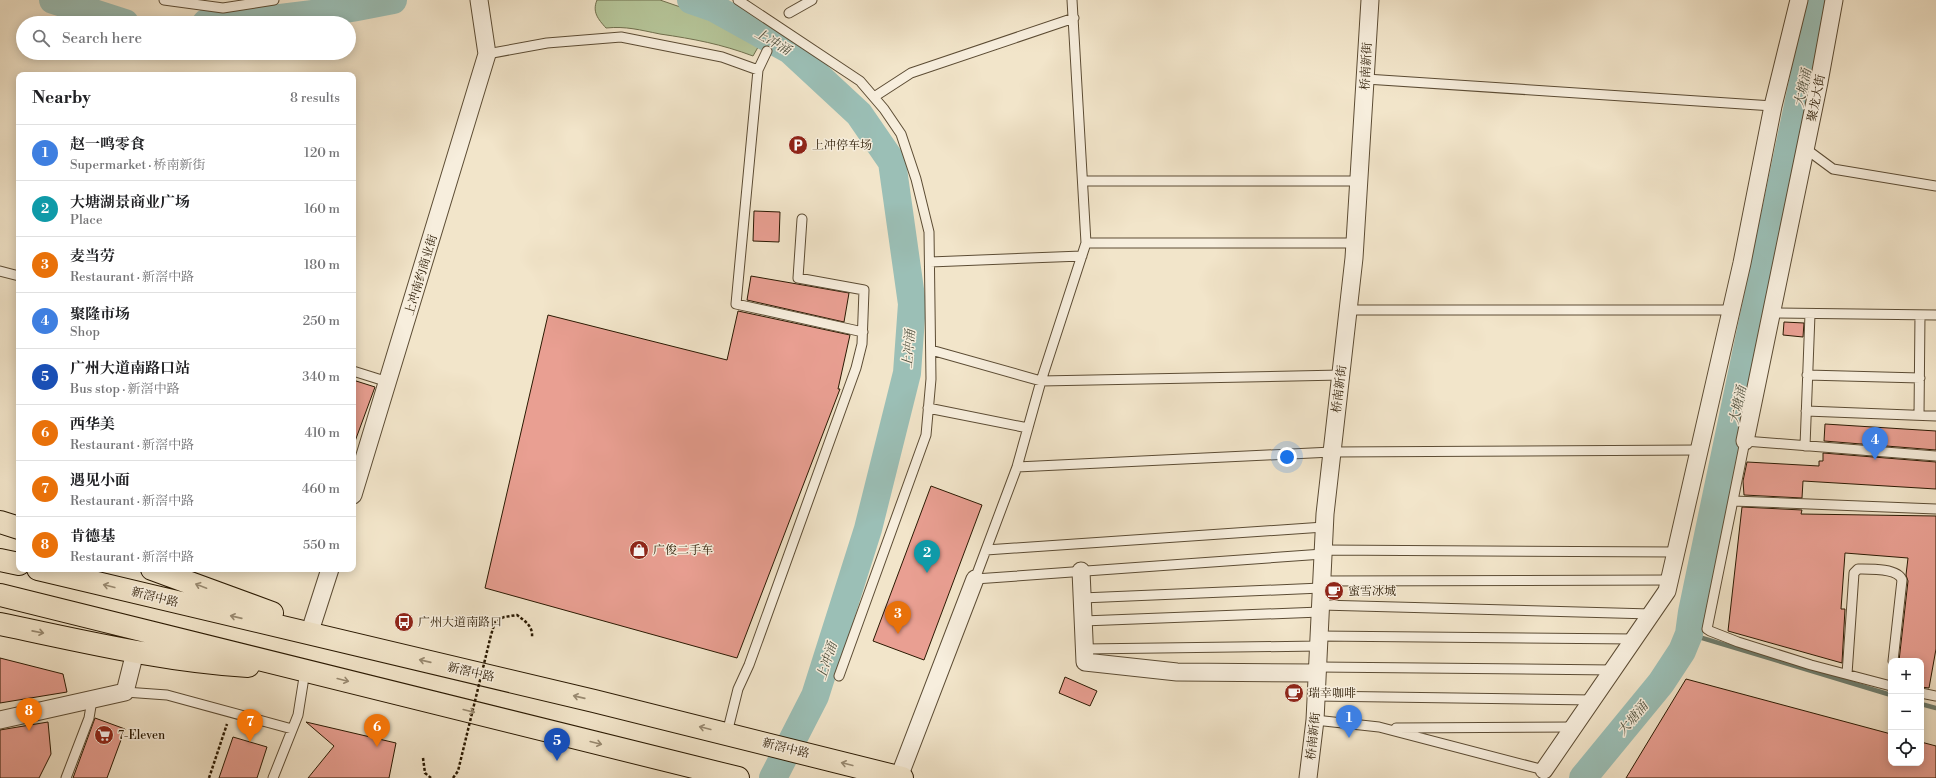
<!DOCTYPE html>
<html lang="en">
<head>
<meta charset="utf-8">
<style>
	body { margin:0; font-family:"Libre Bodoni","Noto Serif SC",serif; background:#f2f2f2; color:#202124 }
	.controls { position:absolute; right:12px; bottom:12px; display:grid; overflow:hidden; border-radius:8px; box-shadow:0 2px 10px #0003 }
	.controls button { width:36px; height:36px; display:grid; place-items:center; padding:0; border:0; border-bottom:1px solid #e0e0e0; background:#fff; color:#202124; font:20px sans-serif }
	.you { position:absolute; left:1287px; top:457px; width:14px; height:14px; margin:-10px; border:3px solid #fff; border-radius:50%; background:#1a73e8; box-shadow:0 0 0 6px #1a73e833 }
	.badge { display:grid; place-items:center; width:26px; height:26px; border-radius:50%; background:#1a73e8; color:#fff; font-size:13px; font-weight:700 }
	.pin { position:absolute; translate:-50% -33px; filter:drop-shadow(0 1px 2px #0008) }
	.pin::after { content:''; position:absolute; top:21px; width:14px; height:12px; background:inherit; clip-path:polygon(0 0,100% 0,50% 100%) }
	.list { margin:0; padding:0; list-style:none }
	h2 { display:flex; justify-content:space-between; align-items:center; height:52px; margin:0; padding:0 16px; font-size:17px }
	h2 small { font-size:13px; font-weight:400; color:#757577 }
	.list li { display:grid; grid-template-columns:26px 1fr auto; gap:12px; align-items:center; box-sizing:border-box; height:56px; padding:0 16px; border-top:1px solid #e0e0e0 }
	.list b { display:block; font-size:15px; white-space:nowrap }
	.list p { margin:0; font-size:13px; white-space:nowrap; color:#757577 }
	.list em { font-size:13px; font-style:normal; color:#757577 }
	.icon { flex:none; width:22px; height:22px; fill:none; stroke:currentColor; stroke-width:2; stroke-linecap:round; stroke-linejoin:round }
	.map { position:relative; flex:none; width:1936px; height:778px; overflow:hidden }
	.search { position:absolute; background:#fff; box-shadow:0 2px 10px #0003; left:16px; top:16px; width:340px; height:44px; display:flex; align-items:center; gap:10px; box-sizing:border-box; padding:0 14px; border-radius:22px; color:#757577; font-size:15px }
	.panel { position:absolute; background:#fff; box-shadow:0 2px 10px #0003; left:16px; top:72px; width:340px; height:500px; border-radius:8px }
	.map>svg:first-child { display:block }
	.green { fill:#b6c69a; stroke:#70704e }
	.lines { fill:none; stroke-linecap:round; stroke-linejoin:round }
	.stream { stroke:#6e7d6e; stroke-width:4.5 }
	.river { stroke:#9bbfb6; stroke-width:28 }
	.building { fill:#e99f92; stroke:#2a1902 }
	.service-casing { stroke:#5c4c34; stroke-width:11 }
	.minor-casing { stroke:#5c4c34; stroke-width:19 }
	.trunk-casing { stroke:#2a1902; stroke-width:24 }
	.path { stroke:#2a1902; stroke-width:2.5; stroke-dasharray:3 2; stroke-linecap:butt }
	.service { stroke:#f7eedd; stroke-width:9 }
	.minor { stroke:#f7eedd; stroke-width:17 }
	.trunk { stroke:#f2e5ca; stroke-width:22 }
	.path-bridge { stroke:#2a1902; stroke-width:2.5; stroke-dasharray:3 2; stroke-linecap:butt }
	.oneway { stroke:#988970 }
	.labels { text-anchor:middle; stroke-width:3; stroke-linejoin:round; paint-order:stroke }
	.street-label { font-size:12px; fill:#2a1902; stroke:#f7eedd }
	.poi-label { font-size:12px; fill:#2a1902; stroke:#f7eedd; text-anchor:start }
	.water-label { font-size:13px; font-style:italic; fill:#525341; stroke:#f7eedd }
</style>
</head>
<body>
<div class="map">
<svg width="1936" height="778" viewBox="0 0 1936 778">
	<rect width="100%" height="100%" fill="#f2e5ca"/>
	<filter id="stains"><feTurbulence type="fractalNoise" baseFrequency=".005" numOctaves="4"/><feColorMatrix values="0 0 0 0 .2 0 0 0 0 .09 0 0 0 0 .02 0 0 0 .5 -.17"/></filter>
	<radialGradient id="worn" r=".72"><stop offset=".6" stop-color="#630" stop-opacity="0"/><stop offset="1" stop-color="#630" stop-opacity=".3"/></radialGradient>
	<path class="green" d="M 597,0 L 660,0 L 721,21 L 761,42 L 753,56 C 721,44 694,39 660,34 C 640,30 626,26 606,28 C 598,19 592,12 597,0 Z"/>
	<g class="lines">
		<path class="stream" d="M 1689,634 L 1891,695
			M 1921,704 L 1936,708"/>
		<path class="river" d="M 53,0 L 125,23
			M 691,0 L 714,8 L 790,50 L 859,114 L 892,162 L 912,304 L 907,373 L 868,529 L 815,696 L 773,778
			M 206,23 C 269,21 331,13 393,0
			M 1583,778 L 1661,683 L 1682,651 L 1689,634 L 1692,612 L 1820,0"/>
	</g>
	<path class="building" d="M 754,211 L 780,212 L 779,242 L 753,241 Z
		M 751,276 L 849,293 L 844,322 L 747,300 Z
		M 738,311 L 850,335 L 838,389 L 840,389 L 737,658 L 485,588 L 548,315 L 727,360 Z
		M 1784,322 L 1804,323 L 1803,337 L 1783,335 Z
		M 353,380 L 375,387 L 354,444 L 353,444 Z
		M 1825,424 L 1936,431 L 1936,450 L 1824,441 Z
		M 1823,453 L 1936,462 L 1936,489 L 1803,481 L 1802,498 L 1744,495 L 1743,481 L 1747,462 L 1819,466 L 1819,461 L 1823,461 Z
		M 931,486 L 982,505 L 924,660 L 873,641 Z
		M 1742,507 L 1802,510 L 1801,514 L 1936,516 L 1936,649 L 1929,688 L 1921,687 L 1921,661 L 1899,661 L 1908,581 L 1906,575 L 1908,558 L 1845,553 L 1841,609 L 1845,609 L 1842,663 L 1728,631 Z
		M 0,658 L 63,674 L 67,692 L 0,703 Z
		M 1065,677 L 1097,691 L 1090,706 L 1059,693 Z
		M 1686,679 L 1891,734 L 1891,763 L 1921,763 L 1921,742 L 1936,746 L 1936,778 L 1626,778 Z
		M 95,718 L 125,729 L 107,778 L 73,778 Z
		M 48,722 L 51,754 L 39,778 L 0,778 L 0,730 Z
		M 306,722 L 396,743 L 389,778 L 308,778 L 334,746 Z
		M 233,737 L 267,747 L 257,778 L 219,778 Z"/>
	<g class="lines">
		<defs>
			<path id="service" d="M 164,0 L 223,8 L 274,0
				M 738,0 L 860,81 L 884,109 L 901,134 L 916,179 L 929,232 L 931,379 L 926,435 L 839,676
				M 1072,0 L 1086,243 L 1041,381 L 1017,467 L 975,579 L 1323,554
				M 789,13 L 812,0
				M 767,51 L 758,70 L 736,304 L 863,332
				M 487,54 L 547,43 L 621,37 L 722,57 L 758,70
				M 1366,79 L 1773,106
				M 874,97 L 911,73 L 1074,18
				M 1806,149 L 1833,169 L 1936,186
				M 1083,181 L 1359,181
				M 1086,243 L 1355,243
				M 930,262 L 1082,256
				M 0,271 L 19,276
				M 1349,310 L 1731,310
				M 1772,313 L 1936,315
				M 931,350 L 1041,381 L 1341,375
				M 353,371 L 388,382
				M 1807,375 L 1920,378
				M 928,408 L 1028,428
				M 1806,411 L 1936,416
				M 1919,415 L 1920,315
				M 1805,446 L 1810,314
				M 1017,467 L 1332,452 L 1699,450
				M 1733,501 L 1936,509
				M 986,550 L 1324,527
				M 1323,550 L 1676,552
				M 1322,581 L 1669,580
				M 1082,598 L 1321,588
				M 1321,605 L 1651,614
				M 1083,621 L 1320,612
				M 1319,636 L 1634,639
				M 1084,649 L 1319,646
				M 1318,667 L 1613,670
				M 1847,674 L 1854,573 L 1858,569 C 1869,569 1898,568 1902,580 L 1893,661
				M 1891,686 L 1811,665 L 1738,642 L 1710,631 L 1707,629 L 1708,624 L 1745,441 L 1936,456
				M 125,692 L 167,695 L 292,729
				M 1921,693 L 1936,696
				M 1316,696 L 1592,700
				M 1315,720 L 1379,727 L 1544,770
				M 1396,728 L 1573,727
				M 727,733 L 738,689 L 749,665 L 856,368 L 862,344 L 864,290 L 798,278 L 802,219
				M 66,778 L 89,718 L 92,700
				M 273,778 L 298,715 L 305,671"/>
			<path id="minor" d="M 1745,441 L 1819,82 L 1834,0
				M 353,495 L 487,54 L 479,0
				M 1081,571 L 1085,662 L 1177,672 L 1317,673
				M 311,628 L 330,569
				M 0,720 L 125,692 L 135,652
				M 1544,770 L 1667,591 L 1742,263 L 1773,106 L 1799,0
				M 899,777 L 975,579
				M 1308,778 L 1315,720 L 1325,514 L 1354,258 L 1370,0"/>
			<path id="trunk" d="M 0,522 L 19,528
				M 0,560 L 19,564
				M 38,569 L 594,701 L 902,778
				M 152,569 L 272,613
				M 0,595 L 738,778
				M 0,624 C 82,641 164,661 248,666"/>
		</defs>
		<use href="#service" class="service-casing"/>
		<use href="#minor" class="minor-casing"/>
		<use href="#trunk" class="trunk-casing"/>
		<path class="path" d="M 423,758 L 425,773 L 431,778
			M 209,778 L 227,724"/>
		<use href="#service" class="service"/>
		<use href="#minor" class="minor"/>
		<use href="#trunk" class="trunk"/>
		<path class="path-bridge" d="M 453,778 L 458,771 L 491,635 L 495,622 L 504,617 L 517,615 C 525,621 533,626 532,637"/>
	</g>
	<defs><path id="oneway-shaft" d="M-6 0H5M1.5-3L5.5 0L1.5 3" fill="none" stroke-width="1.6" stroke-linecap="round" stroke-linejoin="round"/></defs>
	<g class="oneway">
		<use href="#oneway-shaft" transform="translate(109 586) rotate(-166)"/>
		<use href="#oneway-shaft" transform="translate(201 586) rotate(-159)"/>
		<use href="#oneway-shaft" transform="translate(236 617) rotate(-167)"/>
		<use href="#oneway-shaft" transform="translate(38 632) rotate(11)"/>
		<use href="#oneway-shaft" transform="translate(425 661) rotate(-167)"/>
		<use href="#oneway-shaft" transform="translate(343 680) rotate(14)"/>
		<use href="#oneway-shaft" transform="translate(579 697) rotate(-167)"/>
		<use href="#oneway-shaft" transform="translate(469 711) rotate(14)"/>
		<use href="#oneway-shaft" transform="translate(705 728) rotate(-166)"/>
		<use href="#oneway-shaft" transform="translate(596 743) rotate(14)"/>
		<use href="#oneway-shaft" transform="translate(847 764) rotate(-166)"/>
	</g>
	<defs>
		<symbol id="parking-disc" viewBox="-11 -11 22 22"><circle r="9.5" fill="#8f2418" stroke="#f7eedd"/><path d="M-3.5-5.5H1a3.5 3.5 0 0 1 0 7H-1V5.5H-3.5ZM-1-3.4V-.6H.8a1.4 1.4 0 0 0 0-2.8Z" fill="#fff"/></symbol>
		<symbol id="shop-disc" viewBox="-11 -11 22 22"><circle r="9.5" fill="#8f2418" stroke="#f7eedd"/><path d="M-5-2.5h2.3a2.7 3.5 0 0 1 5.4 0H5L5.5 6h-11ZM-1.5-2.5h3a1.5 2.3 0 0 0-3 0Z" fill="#fff"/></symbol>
		<symbol id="cafe-disc" viewBox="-11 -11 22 22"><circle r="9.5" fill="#8f2418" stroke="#f7eedd"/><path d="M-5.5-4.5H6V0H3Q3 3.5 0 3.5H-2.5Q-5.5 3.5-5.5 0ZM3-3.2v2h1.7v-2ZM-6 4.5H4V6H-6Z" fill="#fff"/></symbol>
		<symbol id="bus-disc" viewBox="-11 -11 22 22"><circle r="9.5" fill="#8f2418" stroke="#f7eedd"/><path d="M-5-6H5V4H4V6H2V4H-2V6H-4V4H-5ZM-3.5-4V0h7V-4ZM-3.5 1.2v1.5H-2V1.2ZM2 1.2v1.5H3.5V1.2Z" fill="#fff"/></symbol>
		<symbol id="supermarket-disc" viewBox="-11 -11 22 22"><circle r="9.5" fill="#8f2418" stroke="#f7eedd"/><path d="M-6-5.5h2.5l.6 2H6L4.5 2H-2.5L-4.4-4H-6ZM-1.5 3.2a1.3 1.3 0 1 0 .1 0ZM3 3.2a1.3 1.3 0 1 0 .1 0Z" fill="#fff"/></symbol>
	</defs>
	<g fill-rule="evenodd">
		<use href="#parking-disc" x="787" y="134" width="22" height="22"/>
		<use href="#shop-disc" x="628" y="539" width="22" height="22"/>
		<use href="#cafe-disc" x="1323" y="580" width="22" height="22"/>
		<use href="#bus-disc" x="393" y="611" width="22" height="22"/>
		<use href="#cafe-disc" x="1283" y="682" width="22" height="22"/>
		<use href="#supermarket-disc" x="93" y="724" width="22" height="22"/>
	</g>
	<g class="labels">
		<g class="street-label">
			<text transform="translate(1366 66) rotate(-87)" y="4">桥南新街</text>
			<text transform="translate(1816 98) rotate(-79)" y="4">聚龙大街</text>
			<text transform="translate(421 275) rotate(-73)" y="4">上冲南约商业街</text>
			<text transform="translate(1339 389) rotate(-83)" y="4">桥南新街</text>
			<text transform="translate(155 597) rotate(14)" y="4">新滘中路</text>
			<text transform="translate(471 672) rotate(13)" y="4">新滘中路</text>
			<text transform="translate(1313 736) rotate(-84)" y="4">桥南新街</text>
			<text transform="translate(786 748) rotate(14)" y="4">新滘中路</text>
		</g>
		<g class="poi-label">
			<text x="812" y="149">上冲停车场</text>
			<text x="653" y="554">广俊二手车</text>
			<text x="1348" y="595">蜜雪冰城</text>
			<text x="418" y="626">广州大道南路口</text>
			<text x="1308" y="697">瑞幸咖啡</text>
			<text x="118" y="739">7-Eleven</text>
		</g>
		<g class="water-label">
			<text transform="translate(773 41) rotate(30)" y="5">上冲涌</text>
			<text transform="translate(1802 88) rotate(-78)" y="5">大塘涌</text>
			<text transform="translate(908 349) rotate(-85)" y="5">上冲涌</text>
			<text transform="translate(1737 405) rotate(-78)" y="5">大塘涌</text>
			<text transform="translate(826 661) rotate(-72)" y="5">上冲涌</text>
			<text transform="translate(1632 718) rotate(-50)" y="5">大塘涌</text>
		</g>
	</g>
	<rect width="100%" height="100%" filter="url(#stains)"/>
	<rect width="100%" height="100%" fill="url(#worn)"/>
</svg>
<div class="controls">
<button>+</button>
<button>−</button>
<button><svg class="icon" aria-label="locate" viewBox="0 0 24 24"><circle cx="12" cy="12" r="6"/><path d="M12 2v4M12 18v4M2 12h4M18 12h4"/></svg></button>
</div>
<div class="you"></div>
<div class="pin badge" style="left:1349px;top:738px;background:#3f7fe0">1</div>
<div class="pin badge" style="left:927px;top:573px;background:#0f9aa8">2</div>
<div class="pin badge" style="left:898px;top:634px;background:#e8710a">3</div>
<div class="pin badge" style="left:1875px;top:460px;background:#3f7fe0">4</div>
<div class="pin badge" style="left:557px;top:761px;background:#1a4fb4">5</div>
<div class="pin badge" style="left:377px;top:747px;background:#e8710a">6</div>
<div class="pin badge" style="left:250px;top:742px;background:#e8710a">7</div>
<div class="pin badge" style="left:29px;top:731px;background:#e8710a">8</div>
<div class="search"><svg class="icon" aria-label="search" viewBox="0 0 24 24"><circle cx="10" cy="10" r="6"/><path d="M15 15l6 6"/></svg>Search here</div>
<section class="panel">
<h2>Nearby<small>8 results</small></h2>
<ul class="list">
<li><span class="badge" style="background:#3f7fe0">1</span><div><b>赵一鸣零食</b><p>Supermarket · 桥南新街</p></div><em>120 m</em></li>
<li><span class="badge" style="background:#0f9aa8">2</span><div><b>大塘湖景商业广场</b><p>Place</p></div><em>160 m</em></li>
<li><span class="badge" style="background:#e8710a">3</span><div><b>麦当劳</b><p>Restaurant · 新滘中路</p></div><em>180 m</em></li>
<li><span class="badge" style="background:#3f7fe0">4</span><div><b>聚隆市场</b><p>Shop</p></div><em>250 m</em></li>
<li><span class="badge" style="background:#1a4fb4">5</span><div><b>广州大道南路口站</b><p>Bus stop · 新滘中路</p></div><em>340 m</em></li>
<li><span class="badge" style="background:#e8710a">6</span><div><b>西华美</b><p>Restaurant · 新滘中路</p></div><em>410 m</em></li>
<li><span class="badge" style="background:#e8710a">7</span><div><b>遇见小面</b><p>Restaurant · 新滘中路</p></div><em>460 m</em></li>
<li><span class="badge" style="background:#e8710a">8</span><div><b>肯德基</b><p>Restaurant · 新滘中路</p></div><em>550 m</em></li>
</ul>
</section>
</div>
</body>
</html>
